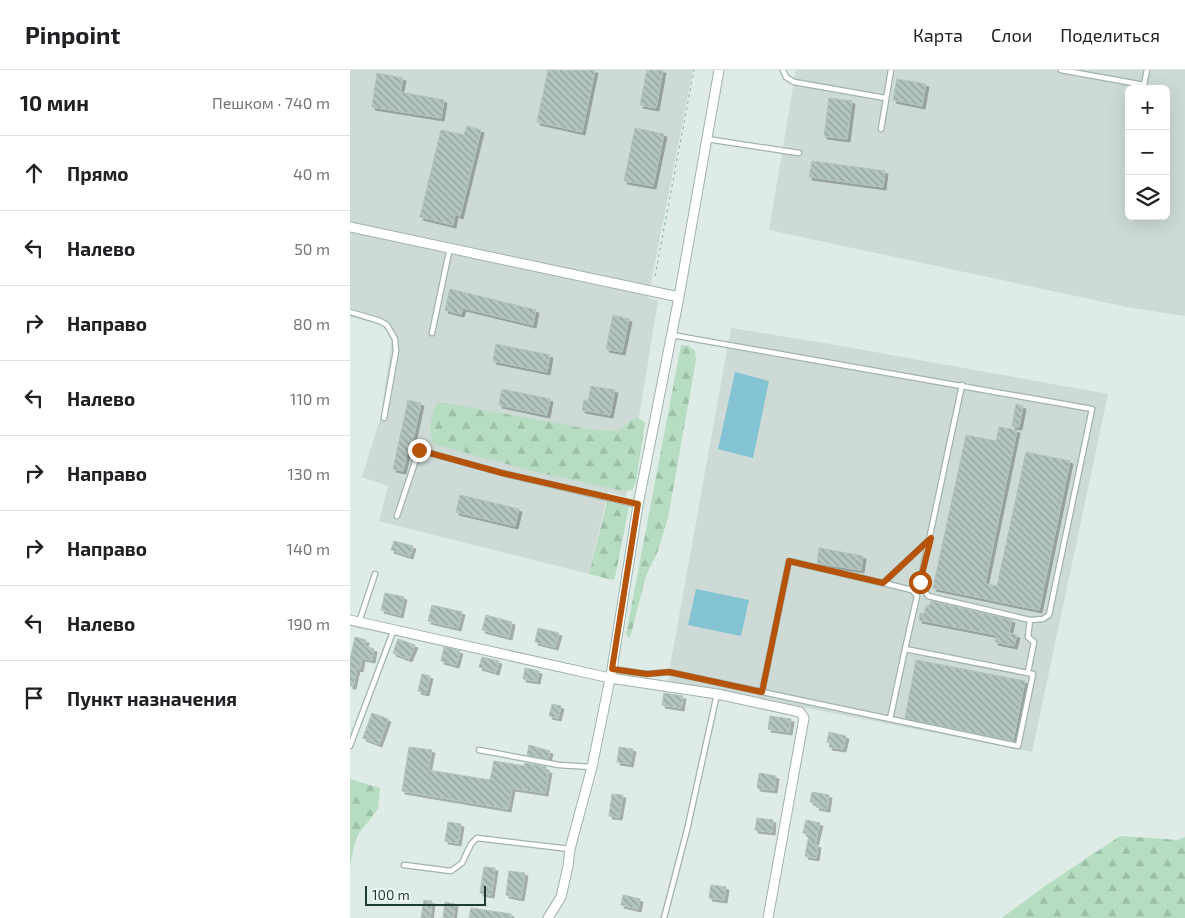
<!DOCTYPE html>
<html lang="ru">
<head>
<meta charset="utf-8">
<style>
	body { margin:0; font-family:"Exo 2",sans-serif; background:#f2f2f2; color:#202124 }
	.controls { position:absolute; right:15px; top:15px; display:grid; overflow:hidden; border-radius:8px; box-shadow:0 5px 20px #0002 }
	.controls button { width:45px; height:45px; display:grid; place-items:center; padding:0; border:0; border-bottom:1px solid #e0e0e0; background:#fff; color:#202124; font:25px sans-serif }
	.scale { position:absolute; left:15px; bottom:12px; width:121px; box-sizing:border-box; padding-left:5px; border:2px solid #1f3b35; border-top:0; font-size:14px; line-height:18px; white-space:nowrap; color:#1f3b35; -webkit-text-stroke:4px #eff7f3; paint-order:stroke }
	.stop { position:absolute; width:15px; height:15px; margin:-11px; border:4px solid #b45309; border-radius:50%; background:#fff }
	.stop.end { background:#b45309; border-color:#fff; box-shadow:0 1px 5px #0008 }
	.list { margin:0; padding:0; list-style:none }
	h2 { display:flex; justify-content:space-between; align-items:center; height:65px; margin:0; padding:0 20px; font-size:21px }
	h2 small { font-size:16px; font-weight:400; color:#757577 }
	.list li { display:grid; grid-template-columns:32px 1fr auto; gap:15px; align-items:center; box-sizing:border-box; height:75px; padding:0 20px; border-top:1px solid #e0e0e0 }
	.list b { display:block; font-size:19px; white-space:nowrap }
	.list em { font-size:16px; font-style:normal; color:#757577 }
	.icon { flex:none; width:28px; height:28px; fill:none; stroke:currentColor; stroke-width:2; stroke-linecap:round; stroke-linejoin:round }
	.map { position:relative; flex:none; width:835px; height:848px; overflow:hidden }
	header { display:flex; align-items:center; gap:30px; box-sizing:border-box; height:70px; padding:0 25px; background:#fff; border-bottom:1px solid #e0e0e0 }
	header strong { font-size:24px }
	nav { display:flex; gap:28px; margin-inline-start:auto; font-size:18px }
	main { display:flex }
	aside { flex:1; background:#fff }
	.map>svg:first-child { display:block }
	.built { fill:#cddad5; fill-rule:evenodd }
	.forest { fill:url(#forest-firs) }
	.water { fill:#83c3d3 }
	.building { fill:url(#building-back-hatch); stroke:#b1c4bd; filter:url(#shadow) }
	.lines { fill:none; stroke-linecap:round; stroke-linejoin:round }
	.lane-casing { stroke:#a1b3ad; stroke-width:7 }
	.street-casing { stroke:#a1b3ad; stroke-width:11 }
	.path { stroke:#7db0a2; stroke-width:1; stroke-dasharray:2.5 4; stroke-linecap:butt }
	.lane { stroke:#fff; stroke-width:4.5 }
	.street { stroke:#fff; stroke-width:9 }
	.route { stroke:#b45309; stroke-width:6 }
</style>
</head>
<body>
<header>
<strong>Pinpoint</strong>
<nav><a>Карта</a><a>Слои</a><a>Поделиться</a></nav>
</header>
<main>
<aside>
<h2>10 мин<small>Пешком · 740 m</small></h2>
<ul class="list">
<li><svg class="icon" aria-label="ahead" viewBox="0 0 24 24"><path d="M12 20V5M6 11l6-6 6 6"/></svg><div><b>Прямо</b></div><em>40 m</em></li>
<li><svg class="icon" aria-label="left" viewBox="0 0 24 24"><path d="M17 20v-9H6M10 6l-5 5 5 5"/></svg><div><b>Налево</b></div><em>50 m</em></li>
<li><svg class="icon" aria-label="right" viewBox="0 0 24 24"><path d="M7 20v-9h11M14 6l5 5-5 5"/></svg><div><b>Направо</b></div><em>80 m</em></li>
<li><svg class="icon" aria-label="left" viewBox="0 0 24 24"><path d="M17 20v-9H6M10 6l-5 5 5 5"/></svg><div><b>Налево</b></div><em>110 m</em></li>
<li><svg class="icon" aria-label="right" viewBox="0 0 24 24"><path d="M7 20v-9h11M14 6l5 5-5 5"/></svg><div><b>Направо</b></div><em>130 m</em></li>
<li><svg class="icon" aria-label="right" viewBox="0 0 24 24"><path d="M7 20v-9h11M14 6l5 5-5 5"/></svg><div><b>Направо</b></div><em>140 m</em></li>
<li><svg class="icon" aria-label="left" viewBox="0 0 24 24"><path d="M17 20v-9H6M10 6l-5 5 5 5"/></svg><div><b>Налево</b></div><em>190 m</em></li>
<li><svg class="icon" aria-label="arrive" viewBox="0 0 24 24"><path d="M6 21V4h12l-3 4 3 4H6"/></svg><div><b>Пункт назначения</b></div></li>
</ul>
</aside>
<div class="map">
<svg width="835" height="848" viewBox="0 0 835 848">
	<defs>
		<pattern id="forest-firs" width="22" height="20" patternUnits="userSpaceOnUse" patternTransform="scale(1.25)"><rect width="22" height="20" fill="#b6ddc2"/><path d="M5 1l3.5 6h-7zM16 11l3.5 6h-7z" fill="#9cbfa7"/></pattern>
		<pattern id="building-back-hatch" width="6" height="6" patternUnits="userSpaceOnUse" patternTransform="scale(1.25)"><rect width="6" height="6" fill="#b4c5bf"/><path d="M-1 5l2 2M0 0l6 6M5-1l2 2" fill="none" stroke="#92a19c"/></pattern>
		<filter id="shadow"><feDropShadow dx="3" dy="3" stdDeviation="0" flood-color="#0004"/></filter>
	</defs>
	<rect width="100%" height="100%" fill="#deebe6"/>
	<path class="built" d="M 0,0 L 343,0 L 298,228 L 308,230 L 276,427 L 258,422 L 239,504 L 29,451 L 38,416 L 12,407 L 31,346 L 42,266 L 32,256 L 0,246 Z
		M 446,0 L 835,0 L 835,246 L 777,237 L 419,160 ZM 779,19 L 816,19 L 816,146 L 779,146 Z
		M 381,258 L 480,274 L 758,324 L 682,682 L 319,611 L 319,602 Z"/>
	<path class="forest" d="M 331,275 L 339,276 L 345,281 L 346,290 L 318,448 L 307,483 L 296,506 L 280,568 L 276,565 Z
		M 95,333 L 244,360 L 269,361 L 285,347 L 292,350 L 295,353 L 286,412 L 282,420 L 274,421 L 186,402 L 84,374 C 77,364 82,345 86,334 Z
		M 257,432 L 279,437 L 265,507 L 263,510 L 239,504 Z
		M 0,709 L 30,718 L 28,739 L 9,763 L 4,776 L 0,796 Z
		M 770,766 L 828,770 L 835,767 L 835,848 L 652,848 L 695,816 Z"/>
	<path class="water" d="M 385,302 L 419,311 L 403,388 L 368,379 Z
		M 346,519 L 399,530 L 391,566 L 338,555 Z"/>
	<path class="building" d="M 198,0 L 245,0 L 232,62 L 187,52 Z
		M 297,0 L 313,0 L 306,38 L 290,35 Z
		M 27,3 L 53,8 L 50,22 L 94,30 L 91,48 L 22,37 Z
		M 547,9 L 576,14 L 572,36 L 543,30 Z
		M 479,28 L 502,31 L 497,69 L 474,66 Z
		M 117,56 L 131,60 L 110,146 L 105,144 L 103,155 L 70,147 L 91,60 L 114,65 Z
		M 285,58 L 314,64 L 303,116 L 274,111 Z
		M 462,91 L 535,101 L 533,117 L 459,107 Z
		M 100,219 L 186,240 L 183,255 L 113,238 L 111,244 L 95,240 Z
		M 263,245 L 279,249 L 272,282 L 256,279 Z
		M 146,274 L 200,285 L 197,302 L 143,291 Z
		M 241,316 L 265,320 L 260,345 L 232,340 L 234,330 L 238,331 Z
		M 152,319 L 200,329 L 197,345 L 149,335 Z
		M 58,330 L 71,333 L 61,379 L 58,379 L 53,401 L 43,399 Z
		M 666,334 L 673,336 L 669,357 L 662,356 Z
		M 649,357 L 667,360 L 635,514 L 647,516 L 676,382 L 720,391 L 689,540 L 583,518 L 616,365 L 646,371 Z
		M 110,425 L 169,439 L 165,456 L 106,442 Z
		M 44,471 L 63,476 L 60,486 L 41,480 Z
		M 469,478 L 513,486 L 511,500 L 467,493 Z
		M 35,523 L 54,527 L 50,545 L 31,540 Z
		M 581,531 L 662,550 L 659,563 L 667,565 L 664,576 L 645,572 L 646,565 L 569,550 L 570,543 L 574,544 L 576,536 L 579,536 Z
		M 82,535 L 112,542 L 108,558 L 78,551 Z
		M 136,545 L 162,552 L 159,567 L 132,560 Z
		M 188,558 L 209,563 L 205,577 L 185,572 Z
		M 5,567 L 16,570 L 15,576 L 24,579 L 22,590 L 12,588 L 10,599 L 7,598 L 3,616 L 0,616 L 0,590 Z
		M 48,569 L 65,575 L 59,589 L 43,583 Z
		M 94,577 L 110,581 L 106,595 L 91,591 Z
		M 132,587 L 149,591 L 146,602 L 129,597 Z
		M 566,590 L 675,611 L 663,671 L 555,648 Z
		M 175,598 L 189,601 L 187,611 L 173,609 Z
		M 72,604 L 80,606 L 76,623 L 68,621 Z
		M 314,623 L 333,626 L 331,638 L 312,635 Z
		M 202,634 L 211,636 L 208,648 L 199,646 Z
		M 22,643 L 38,649 L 29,674 L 13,668 Z
		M 420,646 L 441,649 L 439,662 L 418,659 Z
		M 479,662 L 496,666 L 493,679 L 479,677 L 480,673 L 477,672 Z
		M 179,675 L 200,681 L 198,689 L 177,685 Z
		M 59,677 L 82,680 L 78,700 L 140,710 L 144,691 L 174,696 L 175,693 L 196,697 L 196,700 L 199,700 L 195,723 L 162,718 L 158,739 L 52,721 Z
		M 269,677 L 283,679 L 280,694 L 267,692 Z
		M 409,703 L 426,706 L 424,720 L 407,718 Z
		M 462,722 L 479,725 L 477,739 L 466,737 L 467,733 L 460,732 Z
		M 262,724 L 273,725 L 269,747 L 259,746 Z
		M 407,748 L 423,750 L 422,762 L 405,760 Z
		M 456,750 L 470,753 L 465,774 L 468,775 L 466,788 L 455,786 L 459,764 L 453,763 Z
		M 98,752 L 111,754 L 108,773 L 95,771 Z
		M 134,797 L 145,798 L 141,825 L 130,823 Z
		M 159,801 L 175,803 L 171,828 L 156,825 Z
		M 361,815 L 376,817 L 374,830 L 359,828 Z
		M 273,825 L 290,829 L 288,839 L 271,835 Z
		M 74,830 L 82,831 L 80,848 L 71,848 Z
		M 95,832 L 105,834 L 103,848 L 93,848 Z
		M 121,838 L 161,844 L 161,848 L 119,848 Z"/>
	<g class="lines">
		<defs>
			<path id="lane" d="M 433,0 L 436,7 L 444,12 L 535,28
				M 711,0 L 794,15 L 797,0
				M 531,59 L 541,0
				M 357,69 L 449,83
				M 0,242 L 30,251 L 37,255 L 45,269 L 46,281 L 34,348
				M 82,263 L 100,177
				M 322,265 L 742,339 L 699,545 L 693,549 L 680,550 L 578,526 L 570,512 L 612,315
				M 47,446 L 69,380 L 152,403 L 288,435
				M 533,513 L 562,520 L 567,526 L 555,579
				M 9,552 L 25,504
				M 262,599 L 297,604 L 319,602 L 412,622
				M 678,602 L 684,572 L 678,567 L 680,550
				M 540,649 L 555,579 L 683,604 L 668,676 L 412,622 L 439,491 L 533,513 L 580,469
				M 0,676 L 44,559
				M 129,680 L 209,695 L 242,697
				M 54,795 L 101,801 L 112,793 L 121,774 L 127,768 L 220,779
				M 314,848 L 337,760 L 367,624"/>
			<path id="street" d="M 0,157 L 329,227
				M 0,550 L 260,608 L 367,624 L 450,642 L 454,648 L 418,848
				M 198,848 L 211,827 L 218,796 L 220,779 L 242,697 L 262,599 L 288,435 L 329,227 L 369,0"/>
		</defs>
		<use href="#lane" class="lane-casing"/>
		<use href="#street" class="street-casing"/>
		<path class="path" d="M 305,206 L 344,0"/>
		<use href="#lane" class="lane"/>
		<use href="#street" class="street"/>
	</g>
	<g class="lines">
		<path class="route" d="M 69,380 L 152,403 L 288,434 L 262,599 L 297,604 L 319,602 L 412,622 L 439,491 L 533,513 L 581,468 L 570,512"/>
	</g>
</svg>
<div class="controls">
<button>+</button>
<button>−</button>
<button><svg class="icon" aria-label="layers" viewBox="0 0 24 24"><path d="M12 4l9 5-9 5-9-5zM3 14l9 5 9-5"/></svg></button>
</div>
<div class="scale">100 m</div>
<div class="stop" style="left:570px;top:512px"></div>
<div class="stop end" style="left:69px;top:380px"></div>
</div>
</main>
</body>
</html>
